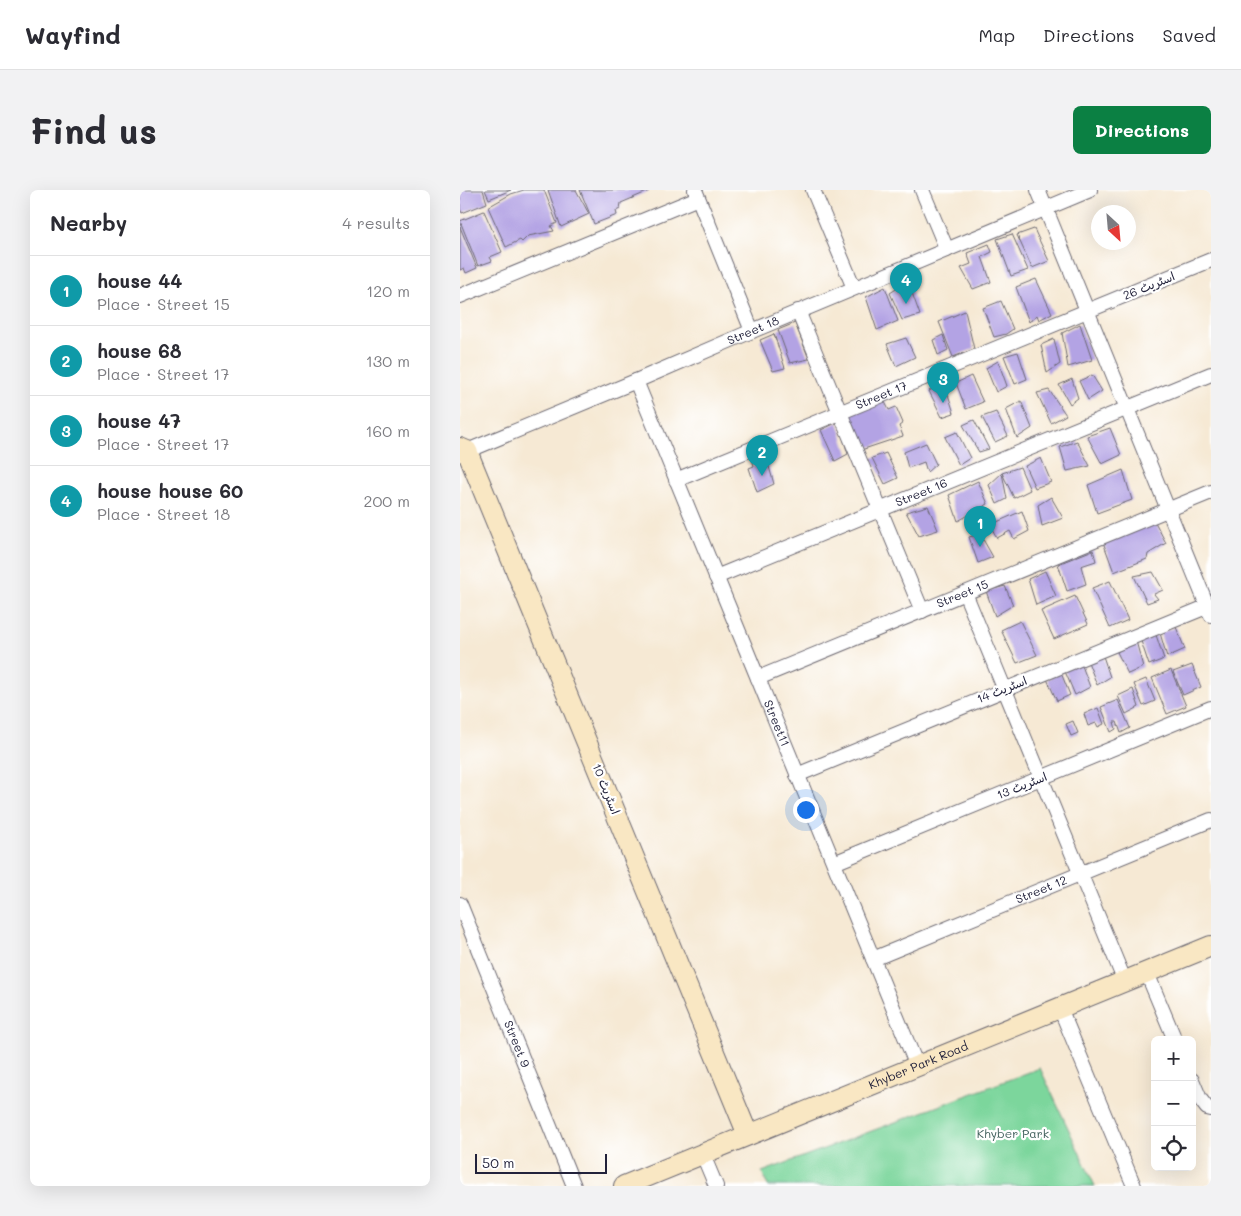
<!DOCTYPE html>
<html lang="en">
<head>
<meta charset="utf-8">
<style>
	body { margin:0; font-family:Mali,"Playpen Sans Arabic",sans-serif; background:#f2f2f3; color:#2b2b33 }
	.controls { position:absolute; right:15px; bottom:15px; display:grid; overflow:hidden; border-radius:8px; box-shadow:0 5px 20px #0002 }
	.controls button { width:45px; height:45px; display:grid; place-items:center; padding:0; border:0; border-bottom:1px solid #e1e1e2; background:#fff; color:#2b2b33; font:25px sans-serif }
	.compass { position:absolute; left:631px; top:15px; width:45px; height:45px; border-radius:50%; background:#fff; box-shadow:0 5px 20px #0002; rotate:154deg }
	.scale { position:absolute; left:15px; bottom:12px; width:132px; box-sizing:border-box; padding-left:5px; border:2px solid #22223b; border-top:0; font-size:14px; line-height:18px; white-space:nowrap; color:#22223b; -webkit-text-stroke:4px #fff; paint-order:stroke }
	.you { position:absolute; left:345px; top:619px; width:18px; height:18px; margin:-12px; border:4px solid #fff; border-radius:50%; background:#1a73e8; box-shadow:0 0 0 8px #1a73e833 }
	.badge { display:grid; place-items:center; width:32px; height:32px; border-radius:50%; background:#0b8043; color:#fff; font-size:16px; font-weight:700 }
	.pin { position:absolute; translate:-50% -41px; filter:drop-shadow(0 1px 2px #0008) }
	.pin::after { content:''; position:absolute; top:26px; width:18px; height:15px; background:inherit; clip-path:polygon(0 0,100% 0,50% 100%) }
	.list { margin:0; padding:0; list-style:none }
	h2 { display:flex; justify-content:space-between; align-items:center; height:65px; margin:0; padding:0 20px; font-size:21px }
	h2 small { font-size:16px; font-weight:400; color:#7c7c81 }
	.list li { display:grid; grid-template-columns:32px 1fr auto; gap:15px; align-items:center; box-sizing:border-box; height:70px; padding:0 20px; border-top:1px solid #e1e1e2 }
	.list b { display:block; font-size:19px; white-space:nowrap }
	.list p { margin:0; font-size:16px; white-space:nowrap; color:#7c7c81 }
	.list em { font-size:16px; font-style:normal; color:#7c7c81 }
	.icon { flex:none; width:28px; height:28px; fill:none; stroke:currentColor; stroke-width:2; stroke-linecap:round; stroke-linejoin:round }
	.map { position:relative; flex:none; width:751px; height:996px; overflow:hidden; border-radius:8px }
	header { display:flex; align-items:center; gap:30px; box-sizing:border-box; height:70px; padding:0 25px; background:#fff; border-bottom:1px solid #e1e1e2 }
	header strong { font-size:24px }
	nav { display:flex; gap:28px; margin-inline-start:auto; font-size:18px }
	.intro { display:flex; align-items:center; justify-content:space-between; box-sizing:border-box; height:120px; padding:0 30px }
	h1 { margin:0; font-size:35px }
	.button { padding:12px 22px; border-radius:8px; background:#0b8043; color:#fff; font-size:18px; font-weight:700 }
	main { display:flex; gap:30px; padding:0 30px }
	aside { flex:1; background:#fff; border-radius:8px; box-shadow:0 5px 20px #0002 }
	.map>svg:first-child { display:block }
	.green { fill:#7cd69c; stroke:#4f7c6c }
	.building { fill:#b3a3e4 }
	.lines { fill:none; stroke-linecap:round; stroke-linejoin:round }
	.street-casing { stroke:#6c6871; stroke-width:16 }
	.secondary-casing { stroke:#6c6871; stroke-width:22 }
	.street { stroke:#fff; stroke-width:14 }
	.secondary { stroke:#f9e7c3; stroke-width:20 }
	.labels { text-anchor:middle; stroke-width:4.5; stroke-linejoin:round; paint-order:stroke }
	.street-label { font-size:12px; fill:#22223b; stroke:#fff }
	.park-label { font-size:12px; fill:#42615d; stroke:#fff }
</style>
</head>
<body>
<header>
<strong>Wayfind</strong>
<nav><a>Map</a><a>Directions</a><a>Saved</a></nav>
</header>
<div class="intro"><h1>Find us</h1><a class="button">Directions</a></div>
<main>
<aside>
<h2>Nearby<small>4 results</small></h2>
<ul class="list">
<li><span class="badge" style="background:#0f9aa8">1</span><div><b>house 44</b><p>Place · Street 15</p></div><em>120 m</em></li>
<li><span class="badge" style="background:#0f9aa8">2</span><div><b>house 68</b><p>Place · Street 17</p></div><em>130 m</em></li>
<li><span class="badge" style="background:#0f9aa8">3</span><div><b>house 47</b><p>Place · Street 17</p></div><em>160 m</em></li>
<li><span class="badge" style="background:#0f9aa8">4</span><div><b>house house 60</b><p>Place · Street 18</p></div><em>200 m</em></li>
</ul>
</aside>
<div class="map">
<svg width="751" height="996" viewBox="0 0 751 996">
	<rect width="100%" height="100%" fill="#fff"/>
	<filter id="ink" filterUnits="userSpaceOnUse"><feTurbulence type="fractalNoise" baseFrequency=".02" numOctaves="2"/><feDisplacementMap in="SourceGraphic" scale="10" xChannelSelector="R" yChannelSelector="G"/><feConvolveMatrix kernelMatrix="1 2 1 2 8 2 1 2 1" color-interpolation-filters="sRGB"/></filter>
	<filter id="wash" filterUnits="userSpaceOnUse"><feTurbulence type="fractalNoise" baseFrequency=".0096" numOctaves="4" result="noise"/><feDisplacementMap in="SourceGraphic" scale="20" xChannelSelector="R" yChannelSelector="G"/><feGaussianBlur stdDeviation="1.12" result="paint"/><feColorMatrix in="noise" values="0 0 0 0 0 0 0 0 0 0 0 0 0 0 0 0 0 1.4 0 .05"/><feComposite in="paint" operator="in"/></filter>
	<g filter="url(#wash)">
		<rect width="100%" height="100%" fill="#f6e9d4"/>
		<path class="green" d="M 580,878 L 635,996 L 308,996 L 302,982 Z"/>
		<g id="blocks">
			<path class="building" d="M 0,0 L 23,0 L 27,13 L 2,23 L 0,19 Z
				M 25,0 L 51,0 L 29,9 Z
				M 64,0 L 84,0 L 97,33 L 91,36 L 94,41 L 68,46 L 62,52 L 60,50 L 46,57 L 28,17 L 51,4 Z
				M 88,0 L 116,0 L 129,24 L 101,37 Z
				M 120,0 L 189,0 L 189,1 L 161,13 L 160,19 L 156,21 L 157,25 L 134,34 Z
				M 24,21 L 42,62 L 30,67 L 32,71 L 18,76 L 0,31 Z
				M 0,37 L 17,78 L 6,83 L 4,78 L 0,80 Z
				M 574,39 L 589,71 L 572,78 L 557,45 Z
				M 552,44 L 568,80 L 551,86 L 537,49 Z
				M 529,54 L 532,62 L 522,67 L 531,92 L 513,99 L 501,78 L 511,74 L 507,63 Z
				M 446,86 L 460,125 L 442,130 L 430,103 L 441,96 L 440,90 Z
				M 576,89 L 592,123 L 579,130 L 577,125 L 569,132 L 556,97 Z
				M 425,97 L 438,131 L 417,140 L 406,107 Z
				M 541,111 L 553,139 L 546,144 L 534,147 L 523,118 Z
				M 505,121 L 514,159 L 493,167 L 479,132 Z
				M 335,133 L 349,169 L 330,173 L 318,140 Z
				M 620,134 L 632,170 L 608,177 L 602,143 Z
				M 314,144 L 325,178 L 313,181 L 300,150 Z
				M 483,145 L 488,160 L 478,165 L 473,150 Z
				M 446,148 L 455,167 L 436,176 L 427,154 Z
				M 594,149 L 600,174 L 587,183 L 581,155 Z
				M 558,162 L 567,189 L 555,194 L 544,166 Z
				M 538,171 L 547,196 L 536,202 L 526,178 Z
				M 632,185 L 642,201 L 628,210 L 619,191 Z
				M 511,186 L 523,212 L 506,219 L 496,193 Z
				M 612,189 L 618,208 L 610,214 L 599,195 Z
				M 484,192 L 494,223 L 482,227 L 469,201 Z
				M 589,200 L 606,225 L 591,233 L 577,203 Z
				M 424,210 L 429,220 L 436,217 L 443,233 L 439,236 L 443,246 L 401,260 L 386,224 Z
				M 561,211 L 572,238 L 557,248 L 546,219 Z
				M 536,222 L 548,246 L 535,252 L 522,227 Z
				M 514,230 L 529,259 L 519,262 L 503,235 Z
				M 378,232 L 388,264 L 375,271 L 361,240 Z
				M 650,238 L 661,265 L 642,274 L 627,246 Z
				M 497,242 L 510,268 L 499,275 L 485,247 Z
				M 617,251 L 630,276 L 607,281 L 600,257 Z
				M 466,253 L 476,274 L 467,282 L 464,272 L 448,278 L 444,262 Z
				M 305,263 L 314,294 L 297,302 L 289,278 L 294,276 L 292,269 Z
				M 426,263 L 438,288 L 425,294 L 412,268 Z
				M 581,268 L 591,292 L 575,298 L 565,276 Z
				M 560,277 L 570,300 L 554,308 L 542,283 Z
				M 663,280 L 672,310 L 637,323 L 628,295 Z
				M 542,283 L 547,309 L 537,314 L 529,295 Z
				M 518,291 L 528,314 L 498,331 L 489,305 Z
				M 591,307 L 603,328 L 582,336 L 578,315 Z
				M 468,316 L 478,340 L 459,346 L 446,322 Z
				M 562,321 L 569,341 L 554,349 L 550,341 L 537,348 L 530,335 Z
				M 695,332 L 706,353 L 688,364 L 687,369 L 654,382 L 643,352 Z
				M 520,344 L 533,367 L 518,373 L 509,347 Z
				M 633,360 L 636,371 L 621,376 L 626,394 L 607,401 L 598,374 Z
				M 585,381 L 596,406 L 576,415 L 568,389 Z
				M 693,382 L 703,400 L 694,404 L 698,409 L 687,413 L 674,386 Z
				M 650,391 L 668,430 L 650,438 L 632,398 Z
				M 545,396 L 553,415 L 535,426 L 526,401 Z
				M 615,406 L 628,434 L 594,449 L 581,421 Z
				M 560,431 L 577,465 L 557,473 L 541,440 Z
				M 716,437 L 725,459 L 707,467 L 700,443 Z
				M 696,445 L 704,469 L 689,475 L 681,451 Z
				M 676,451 L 683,477 L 668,484 L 657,462 Z
				M 643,466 L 650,487 L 637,495 L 628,472 Z
				M 621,473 L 630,497 L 615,505 L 604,479 Z
				M 732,475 L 741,497 L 723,505 L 713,482 Z
				M 711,480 L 726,516 L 707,524 L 692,488 Z
				M 601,483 L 610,505 L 597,511 L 587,489 Z
				M 686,489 L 695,511 L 683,516 L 674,494 Z
				M 673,499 L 679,517 L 666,524 L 658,506 Z
				M 658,510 L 670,538 L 661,543 L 657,532 L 654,532 L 656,539 L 651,542 L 641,517 Z
				M 638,518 L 644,534 L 638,537 L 636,533 L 628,536 L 624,524 Z
				M 613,531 L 618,543 L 611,546 L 606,534 Z"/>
		</g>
	</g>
	<g filter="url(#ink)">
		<use href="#blocks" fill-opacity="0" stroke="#6c6871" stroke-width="1"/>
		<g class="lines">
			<defs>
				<g id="street">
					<path d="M 235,0 L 292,141"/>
					<path d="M 353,0 L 394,98"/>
					<path d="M 462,0 L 487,60"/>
					<path d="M 578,0 L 751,425"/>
					<path d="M 0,106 L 238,8"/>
					<path d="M 338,121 L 462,421"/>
					<path id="s1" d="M 176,191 L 457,876"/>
					<path id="s2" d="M 0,264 L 176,191 L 292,141 L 630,0"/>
					<path id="s3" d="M 216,290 L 751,70"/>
					<path id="s4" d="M 256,387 L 751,184"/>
					<path d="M 505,403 L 665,792"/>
					<path id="s5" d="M 298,488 L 751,302"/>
					<path d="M 337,585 L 751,415"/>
					<path d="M 374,673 L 751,518"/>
					<path id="s6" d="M 0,714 L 114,996"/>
					<path id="s7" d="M 413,769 L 751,630"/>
					<path d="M 687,783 L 715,850"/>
					<path d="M 600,818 L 674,996"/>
					<path d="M 732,890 L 740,909 L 747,918 L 751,919"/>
					<path d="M 243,965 L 256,996"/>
				</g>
				<g id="secondary">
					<path d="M 0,258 L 7,261 L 288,945"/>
					<path id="s8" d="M 164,996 L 751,756"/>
				</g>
			</defs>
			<use href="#street" class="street-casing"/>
			<use href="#secondary" class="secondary-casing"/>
			<use href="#street" class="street"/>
			<use href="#secondary" class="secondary"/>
		</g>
	</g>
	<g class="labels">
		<g class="street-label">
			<text transform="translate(689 96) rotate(-22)" y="4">اسٹریٹ 26</text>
			<text dy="4" stroke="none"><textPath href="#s2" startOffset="318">Street 18</textPath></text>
			<text dy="4" stroke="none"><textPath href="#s3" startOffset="222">Street 17</textPath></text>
			<text dy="4" stroke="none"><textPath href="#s4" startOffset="222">Street 16</textPath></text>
			<text dy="4" stroke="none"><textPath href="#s5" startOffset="221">Street 15</textPath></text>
			<text transform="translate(542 500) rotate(-22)" y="4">اسٹریٹ 14</text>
			<text dy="4" stroke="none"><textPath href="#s1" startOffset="370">Street11</textPath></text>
			<text transform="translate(562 596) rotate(-22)" y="4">اسٹریٹ 13</text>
			<text transform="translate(146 599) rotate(68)" y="4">اسٹریٹ 10</text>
			<text dy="4" stroke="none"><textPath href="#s7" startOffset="182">Street 12</textPath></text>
			<text dy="4" stroke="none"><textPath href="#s6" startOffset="151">Street 9</textPath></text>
			<text dy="4" stroke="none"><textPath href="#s8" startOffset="318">Khyber Park Road</textPath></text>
		</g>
		<g class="park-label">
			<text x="553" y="948">Khyber Park</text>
		</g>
	</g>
</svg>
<div class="controls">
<button>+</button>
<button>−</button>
<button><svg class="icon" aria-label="locate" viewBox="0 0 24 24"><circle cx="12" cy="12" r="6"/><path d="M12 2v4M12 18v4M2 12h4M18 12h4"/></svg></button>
</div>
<svg class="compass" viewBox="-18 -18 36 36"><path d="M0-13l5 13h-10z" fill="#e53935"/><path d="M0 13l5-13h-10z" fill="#7c7c81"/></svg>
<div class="scale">50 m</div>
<div class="you"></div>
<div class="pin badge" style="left:520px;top:357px;background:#0f9aa8">1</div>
<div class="pin badge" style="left:302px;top:286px;background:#0f9aa8">2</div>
<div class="pin badge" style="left:483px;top:213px;background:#0f9aa8">3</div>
<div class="pin badge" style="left:446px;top:114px;background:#0f9aa8">4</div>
</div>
</main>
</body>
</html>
